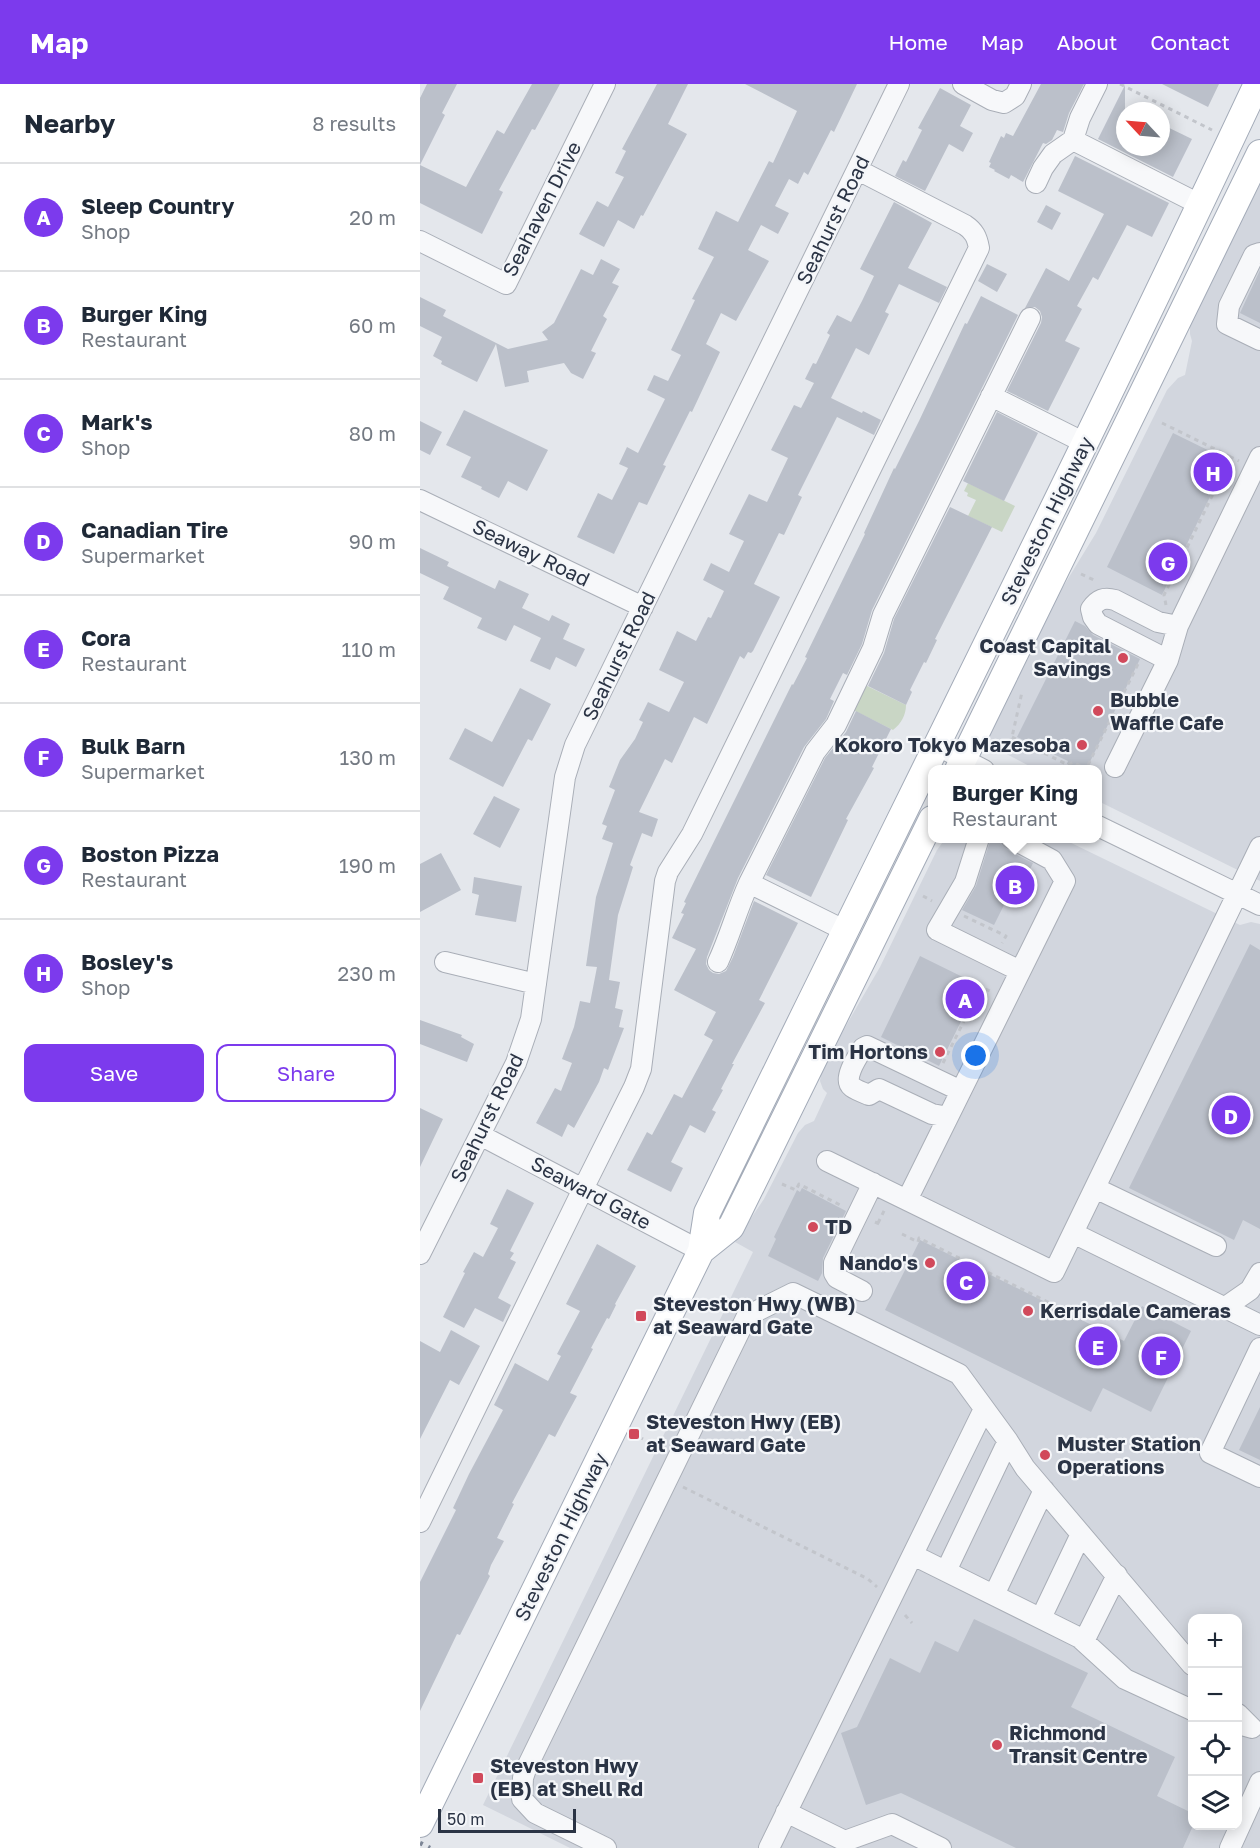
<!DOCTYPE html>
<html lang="en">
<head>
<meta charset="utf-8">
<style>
	body { margin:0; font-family:"Golos Text",sans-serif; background:#f2f2f3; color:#1f2937 }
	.controls { position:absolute; right:18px; bottom:18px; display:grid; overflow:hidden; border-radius:12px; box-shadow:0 3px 15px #0003 }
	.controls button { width:54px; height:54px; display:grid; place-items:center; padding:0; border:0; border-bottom:2px solid #e0e1e3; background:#fff; color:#1f2937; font:30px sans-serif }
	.compass { position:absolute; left:696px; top:18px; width:54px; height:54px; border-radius:50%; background:#fff; box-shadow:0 3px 15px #0003; rotate:296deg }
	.scale { position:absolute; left:18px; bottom:15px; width:138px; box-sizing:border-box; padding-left:6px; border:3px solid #2b3445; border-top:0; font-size:16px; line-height:21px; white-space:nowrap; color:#2b3445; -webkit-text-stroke:4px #f4f6f9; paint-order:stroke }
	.you { position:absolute; left:556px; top:972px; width:21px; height:21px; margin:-15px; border:4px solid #fff; border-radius:50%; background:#1a73e8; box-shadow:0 0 0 9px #1a73e833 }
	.badge { display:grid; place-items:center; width:39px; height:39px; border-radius:50%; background:#7c3aed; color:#fff; font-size:20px; font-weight:700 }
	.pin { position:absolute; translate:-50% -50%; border:3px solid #fff; box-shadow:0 2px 6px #0006 }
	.popup { position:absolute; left:508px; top:681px; width:174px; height:78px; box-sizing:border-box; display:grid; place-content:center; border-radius:12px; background:#fff; filter:drop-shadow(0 2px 4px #0005); font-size:20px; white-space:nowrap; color:#747a83 }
	.popup b { font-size:22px; color:#1f2937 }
	.popup::after { content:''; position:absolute; left:50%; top:100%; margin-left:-12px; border:12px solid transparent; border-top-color:#fff }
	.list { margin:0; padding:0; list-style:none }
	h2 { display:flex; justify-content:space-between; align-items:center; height:78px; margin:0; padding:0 24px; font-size:26px }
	h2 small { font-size:20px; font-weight:400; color:#747a83 }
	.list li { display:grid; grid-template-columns:39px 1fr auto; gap:18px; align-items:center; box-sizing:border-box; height:108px; padding:0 24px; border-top:2px solid #e0e1e3 }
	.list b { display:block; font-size:22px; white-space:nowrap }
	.list p { margin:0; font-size:20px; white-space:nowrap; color:#747a83 }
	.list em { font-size:20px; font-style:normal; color:#747a83 }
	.actions { display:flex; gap:12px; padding:18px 24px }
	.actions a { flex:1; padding:14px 0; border:2px solid #7c3aed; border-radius:12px; text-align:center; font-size:21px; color:#7c3aed }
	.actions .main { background:#7c3aed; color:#fff }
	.icon { flex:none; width:33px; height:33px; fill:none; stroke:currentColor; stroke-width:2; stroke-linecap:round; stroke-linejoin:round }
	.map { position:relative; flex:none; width:840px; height:1764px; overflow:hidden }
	header { display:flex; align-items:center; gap:36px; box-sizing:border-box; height:84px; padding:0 30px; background:#7c3aed; color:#fff }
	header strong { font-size:28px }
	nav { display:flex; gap:33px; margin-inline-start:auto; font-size:21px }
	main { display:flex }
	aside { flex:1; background:#fff }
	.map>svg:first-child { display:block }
	.built { fill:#d2d6de; fill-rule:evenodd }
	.green { fill:#c9d6c5 }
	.building { fill:#bbc0ca }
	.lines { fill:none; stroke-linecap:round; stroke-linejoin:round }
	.minor-casing { stroke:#a9aeb7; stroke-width:22 }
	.major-casing { stroke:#a3abb8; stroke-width:28 }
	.path { stroke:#c2c5cb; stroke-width:3; stroke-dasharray:4.5 4.5; stroke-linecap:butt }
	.minor { stroke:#f7f8fa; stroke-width:20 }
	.major { stroke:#fff; stroke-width:26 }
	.rail { stroke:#7d8696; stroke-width:4.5; stroke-dasharray:3 6; stroke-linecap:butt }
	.poi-dot { fill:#d1495b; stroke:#f4f6f9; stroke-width:2 }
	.labels { text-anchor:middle; stroke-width:4.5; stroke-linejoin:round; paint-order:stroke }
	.street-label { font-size:20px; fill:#2b3445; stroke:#f4f6f9 }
	.poi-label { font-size:20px; font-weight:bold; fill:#2b3445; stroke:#f4f6f9; text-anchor:start }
</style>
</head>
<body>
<header>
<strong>Map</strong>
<nav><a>Home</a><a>Map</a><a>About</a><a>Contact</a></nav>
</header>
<main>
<aside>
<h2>Nearby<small>8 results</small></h2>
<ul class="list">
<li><span class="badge">A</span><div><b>Sleep Country</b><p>Shop</p></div><em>20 m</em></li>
<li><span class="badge">B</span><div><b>Burger King</b><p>Restaurant</p></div><em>60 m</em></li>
<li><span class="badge">C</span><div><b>Mark's</b><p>Shop</p></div><em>80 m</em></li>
<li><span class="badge">D</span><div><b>Canadian Tire</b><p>Supermarket</p></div><em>90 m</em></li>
<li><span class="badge">E</span><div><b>Cora</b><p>Restaurant</p></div><em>110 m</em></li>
<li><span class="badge">F</span><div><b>Bulk Barn</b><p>Supermarket</p></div><em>130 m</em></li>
<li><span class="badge">G</span><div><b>Boston Pizza</b><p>Restaurant</p></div><em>190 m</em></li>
<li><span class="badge">H</span><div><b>Bosley's</b><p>Shop</p></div><em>230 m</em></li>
</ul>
<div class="actions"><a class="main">Save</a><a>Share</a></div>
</aside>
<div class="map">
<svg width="840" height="1764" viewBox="0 0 840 1764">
	<rect width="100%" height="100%" fill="#e4e7ec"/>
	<path class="built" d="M 840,99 L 840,797 L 678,717 L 678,686 L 615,685 L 575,664 L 569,650 L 613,552 L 676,449 L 747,306 L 758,294 L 765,291 L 772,257 L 770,250 L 770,239 Z
		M 525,755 L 643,755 L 820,841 L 831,838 L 840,840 L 840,1764 L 150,1764 L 63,1721 L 333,1168 L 315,1158 L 344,1115 L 378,1049 L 385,1041 L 394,1037 L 407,1009 L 403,1005 L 400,997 L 402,983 L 460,883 L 517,766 ZM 772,1534 L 818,1534 L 818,1742 L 772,1742 Z"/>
	<path class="green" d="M 548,399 L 595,422 L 582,448 L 548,432 L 556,416 L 547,412 L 548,409 L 544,407 Z
		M 445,601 L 486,621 C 486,631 481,640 473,646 L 433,626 Z"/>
	<path class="building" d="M 7,0 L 37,0 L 22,29 L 25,31 L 0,81 L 46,103 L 77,46 L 84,50 L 112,0 L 140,0 L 115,46 L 112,45 L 79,106 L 83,108 L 62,150 L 0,119 L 0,14 Z
		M 237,0 L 268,0 L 248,40 L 267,50 L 223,132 L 221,131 L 214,145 L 198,136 L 184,163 L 159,150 L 177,117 L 188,123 L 204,93 L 195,89 L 206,67 L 202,65 Z
		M 325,0 L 437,0 L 414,48 L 411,46 L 388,91 L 384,88 L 378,100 L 369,95 L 355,122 L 369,129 L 358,150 L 341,141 L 328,166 L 349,177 L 316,237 L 301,229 L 286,260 L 300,268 L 272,328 L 270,327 L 243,381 L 246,382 L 227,421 L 219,418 L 194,470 L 157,453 L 178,409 L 192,416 L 208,384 L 199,380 L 207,363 L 218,369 L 245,315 L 227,306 L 234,291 L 248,297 L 261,271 L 251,266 L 275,216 L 272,215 L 294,173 L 278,165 L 296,127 L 318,138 L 349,77 L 353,79 L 377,27 Z
		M 621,0 L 664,0 L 649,29 L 643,48 L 637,46 L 632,56 L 626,60 L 623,59 L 603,98 L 591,91 L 589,95 L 574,87 L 575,86 L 569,83 L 571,79 L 569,78 L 581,52 L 584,54 L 586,49 L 593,52 Z
		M 742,0 L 799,0 L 788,23 Z
		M 705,1 L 705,63 L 741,63 L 741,40 L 772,55 L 753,93 L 678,55 Z
		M 520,4 L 551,21 L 540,42 L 553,49 L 543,68 L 529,60 L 505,107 L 475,92 L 483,76 L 486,78 L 502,46 L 498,44 Z
		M 655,72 L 749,119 L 732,153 L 707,141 L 678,196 L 673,193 L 657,222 L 662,225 L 645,257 L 660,264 L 628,327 L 587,307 L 621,239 L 622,233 L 620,227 L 615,223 L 605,224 L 626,184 L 649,197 L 684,130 L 638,107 Z
		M 474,118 L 512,139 L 488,184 L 527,203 L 519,219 L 479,200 L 465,228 L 469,230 L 449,271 L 436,264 L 411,314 L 442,329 L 443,327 L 461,336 L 454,351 L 417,333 L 378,411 L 382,413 L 364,451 L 359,449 L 334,500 L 360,513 L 333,567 L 331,569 L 328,568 L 324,575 L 320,572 L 287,640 L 274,633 L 252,679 L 245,675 L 219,728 L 238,735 L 232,753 L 222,749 L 210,781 L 213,783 L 198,831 L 189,896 L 200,898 L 195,924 L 203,926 L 199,943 L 204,944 L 188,986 L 184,984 L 179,998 L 154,1044 L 148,1040 L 142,1053 L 116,1039 L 135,1004 L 141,1007 L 152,979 L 142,975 L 154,943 L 160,917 L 170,919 L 177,883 L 166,882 L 176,813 L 193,759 L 182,755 L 187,742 L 182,740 L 195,706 L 189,703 L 200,676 L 215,655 L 223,638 L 219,636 L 228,618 L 249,628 L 264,598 L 239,586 L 257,547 L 276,557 L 288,533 L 291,534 L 304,507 L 283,496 L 291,479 L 309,488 L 324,457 L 309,450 L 329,410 L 347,418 L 368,374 L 351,366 L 374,321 L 381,324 L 394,299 L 385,295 L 393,279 L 396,280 L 410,251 L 407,249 L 417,231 L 431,238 L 442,217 L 454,192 L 440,185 Z
		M 626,121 L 641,129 L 632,146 L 617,138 Z
		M 181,175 L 200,185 L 192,199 L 199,202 L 183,232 L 187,235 L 171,267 L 176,269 L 163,295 L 151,289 L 144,279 L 107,287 L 109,298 L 85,303 L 76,260 L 57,298 L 21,280 L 22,277 L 13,272 L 22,253 L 0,242 L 0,213 L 26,226 L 23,232 L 88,265 L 128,256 L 122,248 L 134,239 L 161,185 L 173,191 Z
		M 567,180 L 587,190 L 577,208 L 558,197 Z
		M 840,186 L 840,239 L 820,229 Z
		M 561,212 L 598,231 L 452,526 L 442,560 L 427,591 L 423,589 L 410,615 L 414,617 L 406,635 L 384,663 L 318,794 L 287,873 L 286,880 L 289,886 L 293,889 L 299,890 L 306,887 L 313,873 L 334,817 L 378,839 L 339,916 L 345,919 L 312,980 L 314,980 L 301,1005 L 303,1006 L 292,1026 L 296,1028 L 285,1049 L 270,1041 L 251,1078 L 263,1084 L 251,1108 L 207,1086 L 227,1048 L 232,1051 L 254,1010 L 262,1014 L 293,956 L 284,951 L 296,928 L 254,906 L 276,865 L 252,854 L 264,830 L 261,829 L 266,819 L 264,818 L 372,600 L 373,601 L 387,574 L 385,573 L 445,450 L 444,449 L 474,384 L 475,385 L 499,337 L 545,239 L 547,240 Z
		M 44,326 L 128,366 L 107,407 L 88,397 L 79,414 L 61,405 L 62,403 L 41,393 L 51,373 L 26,361 Z
		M 577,328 L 618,349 L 584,417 L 543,397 Z
		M 0,337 L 22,348 L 10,371 L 0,366 Z
		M 753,349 L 808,376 L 742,511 L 687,483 Z
		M 530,423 L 572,443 L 515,555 L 517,556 L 506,579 L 504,578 L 490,606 L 492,608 L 486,621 L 448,602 L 464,569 L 474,535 Z
		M 0,464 L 29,478 L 27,482 L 75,505 L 79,496 L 109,510 L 102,524 L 129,537 L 132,531 L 150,540 L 143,555 L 165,565 L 156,583 L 136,573 L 130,586 L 110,577 L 121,554 L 94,541 L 86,557 L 57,544 L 62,534 L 23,515 L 29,503 L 0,489 Z
		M 655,537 L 665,542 L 673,551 L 720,575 L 666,686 L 659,686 L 647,680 L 648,677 L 597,653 Z
		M 100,604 L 131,620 L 112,657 L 108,655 L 83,703 L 29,675 L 45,644 L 72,658 Z
		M 436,627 L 471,645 L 452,683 L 454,684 L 426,735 L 428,736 L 391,813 L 346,791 L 405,674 L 426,648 Z
		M 74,712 L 100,725 L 80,764 L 53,750 Z
		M 571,754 L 580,759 L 591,768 L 613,779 L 604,798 L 609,801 L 602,817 L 589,811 L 574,841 L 542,826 L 556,802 Z
		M 21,769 L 41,806 L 0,828 L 0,780 Z
		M 54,793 L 102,802 L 96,838 L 55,831 L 59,811 L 52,809 Z
		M 830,860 L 840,866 L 840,1145 L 823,1136 L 814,1156 L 709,1104 Z
		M 500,872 L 559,901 L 519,982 L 461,953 Z
		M 0,936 L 42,951 L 41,953 L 54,960 L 47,978 L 0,960 Z
		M 0,1024 L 23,1035 L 0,1083 Z
		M 382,1104 L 426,1127 L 403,1174 L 402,1189 L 398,1197 L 348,1172 L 356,1155 L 354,1153 L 377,1106 L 380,1108 Z
		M 87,1105 L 114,1119 L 90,1167 L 94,1169 L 90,1175 L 96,1178 L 78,1214 L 91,1221 L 83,1238 L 55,1224 L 44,1244 L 23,1233 L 45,1189 L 43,1188 L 54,1168 L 63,1173 L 78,1144 L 70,1140 Z
		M 500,1156 L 704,1257 L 722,1222 L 771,1247 L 731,1328 L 683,1304 L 671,1328 L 465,1226 Z
		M 177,1160 L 216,1182 L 195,1220 L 196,1221 L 189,1235 L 187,1234 L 171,1264 L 173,1265 L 150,1309 L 157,1312 L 145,1334 L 135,1353 L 129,1350 L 92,1419 L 94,1420 L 77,1454 L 84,1457 L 71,1481 L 68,1490 L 70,1492 L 40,1551 L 37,1550 L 0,1627 L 0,1498 L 36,1426 L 33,1424 L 49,1390 L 83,1326 L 74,1321 L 95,1279 L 128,1297 L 141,1272 L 137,1270 L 160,1227 L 146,1220 Z
		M 31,1246 L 60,1262 L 39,1301 L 30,1296 L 0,1355 L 0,1257 L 20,1268 Z
		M 840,1323 L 840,1376 L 819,1366 Z
		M 554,1535 L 668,1589 L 651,1623 L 755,1673 L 737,1712 L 772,1729 L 772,1744 L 763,1764 L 596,1764 L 481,1709 L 446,1721 L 421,1649 L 437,1643 L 470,1574 L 500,1589 L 515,1557 L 538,1568 Z"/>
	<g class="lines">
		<defs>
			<path id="minor" d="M 543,0 L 572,16 L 584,19 L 595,12 L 601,0
				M 653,56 L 781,121
				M 616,99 L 623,84 L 633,70 L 653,56 L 660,34 L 677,0
				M 0,157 L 86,200 L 185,0
				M 840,169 L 834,171 L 809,222 L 807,240 L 840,256
				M 571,312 L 665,359
				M 0,416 L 223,523
				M 748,576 L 678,540 L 673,533 L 671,525 C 678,515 684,513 695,516 L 738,538 L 758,542
				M 518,662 L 564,686
				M 695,683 L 748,576 L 758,542 L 840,373
				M 678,742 L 840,821
				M 559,754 L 545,798 L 517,846 L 600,887
				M 426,847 L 329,799 L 395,668 L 416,641 L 453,564 L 463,531 L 610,234
				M 25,878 L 116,900
				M 298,878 C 310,852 317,825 329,799
				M 528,1033 L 512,1030 L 459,1005 L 449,1011 C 444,1009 436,1006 432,1003 C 422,995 438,972 443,964 L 447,962 L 541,1007
				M 60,1051 L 281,1167
				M 407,1077 L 634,1188 L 840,763
				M 675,1104 L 796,1162
				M 487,1116 L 645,797 L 632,776 L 591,754
				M 653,1149 L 840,1241
				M 0,1170 L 96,979 L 111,935 L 145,693 L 155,661 L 479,0
				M 442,1207 L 417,1194 L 414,1189 L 414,1179 L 453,1099
				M 804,1224 L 830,1206 L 840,1189
				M 840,1264 L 790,1369 L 840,1393
				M 0,1438 L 163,1105 L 214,1003 L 221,985 L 245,797 L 248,788 L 272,750 L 559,164 C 557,153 554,147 545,141 L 438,86
				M 493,1471 L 660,1554 L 705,1595 L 772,1626
				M 526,1487 L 588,1357
				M 574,1511 L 624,1406
				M 621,1534 L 661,1450
				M 664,1557 L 697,1491
				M 818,1630 L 832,1644 L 818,1640
				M 366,1728 L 425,1757 L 472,1740 L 521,1764
				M 186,1764 L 115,1729 L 102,1715 L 103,1694 L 106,1685 L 327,1232 L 373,1209 L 539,1290 L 588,1357 L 605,1384 L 772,1581
				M 349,1764 L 564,1325
				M 810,1764 L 840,1698"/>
			<path id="major" d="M 538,686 L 840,69
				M 281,1167 L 311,1143 L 316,1133 L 512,735
				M 0,1740 L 281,1167 L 287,1129 C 470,753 659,379 837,0"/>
		</defs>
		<use href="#minor" class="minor-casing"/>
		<use href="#major" class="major-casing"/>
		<path class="path" d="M 700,0 L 792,46
			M 742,339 L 811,373
			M 661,490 L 676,497
			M 746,521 L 744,511 L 811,373 L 819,377
			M 592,653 L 648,681 L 653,678 L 666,685 L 668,681 L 677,685
			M 586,667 L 592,653 L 602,608
			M 668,681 L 718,580
			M 503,812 L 512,817
			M 544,832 L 586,852 L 582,859
			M 523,979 L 561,903 L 570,907
			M 362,1100 L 376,1106 L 379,1100 L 422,1122
			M 455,1138 L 462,1141
			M 458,1139 L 465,1125
			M 482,1150 L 498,1158 L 499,1154 L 644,1226
			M 214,1350 L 223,1355
			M 263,1403 L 448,1495 L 457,1503
			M 485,1531 L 492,1539"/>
		<use href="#minor" class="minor"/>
		<use href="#major" class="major"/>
		<path class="rail" d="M 0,1759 L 10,1764"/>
	</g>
	<g class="poi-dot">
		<circle cx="703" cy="574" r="6"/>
		<circle cx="678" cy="627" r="6"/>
		<circle cx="662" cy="661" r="6"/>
		<circle cx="520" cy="968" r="6"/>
		<circle cx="393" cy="1143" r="6"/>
		<circle cx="510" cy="1179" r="6"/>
		<circle cx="608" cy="1227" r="6"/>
		<rect x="215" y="1226" width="12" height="12" rx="3"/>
		<rect x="208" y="1344" width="12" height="12" rx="3"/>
		<circle cx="625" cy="1371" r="6"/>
		<circle cx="577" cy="1661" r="6"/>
		<rect x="52" y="1688" width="12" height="12" rx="3"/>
	</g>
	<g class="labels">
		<g class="street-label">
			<text transform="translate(122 125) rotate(-63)" y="7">Seahaven Drive</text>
			<text transform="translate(413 136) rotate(-64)" y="7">Seahurst Road</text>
			<text transform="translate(627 437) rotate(-64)" y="7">Steveston Highway</text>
			<text transform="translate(111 469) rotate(26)" y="7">Seaway Road</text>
			<text transform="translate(199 572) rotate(-64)" y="7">Seahurst Road</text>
			<text transform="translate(67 1034) rotate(-64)" y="7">Seahurst Road</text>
			<text transform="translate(171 1109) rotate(28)" y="7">Seaward Gate</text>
			<text transform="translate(141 1453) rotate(-64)" y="7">Steveston Highway</text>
		</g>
		<g class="poi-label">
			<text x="691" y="569" text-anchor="end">Coast Capital<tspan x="691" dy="23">Savings</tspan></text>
			<text x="690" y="623">Bubble<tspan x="690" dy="23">Waffle Cafe</tspan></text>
			<text x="650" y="668" text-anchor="end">Kokoro Tokyo Mazesoba</text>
			<text x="508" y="975" text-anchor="end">Tim Hortons</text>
			<text x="405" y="1150">TD</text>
			<text x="498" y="1186" text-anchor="end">Nando's</text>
			<text x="233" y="1227">Steveston Hwy (WB)<tspan x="233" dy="23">at Seaward Gate</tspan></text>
			<text x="620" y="1234">Kerrisdale Cameras</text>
			<text x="226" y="1345">Steveston Hwy (EB)<tspan x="226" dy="23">at Seaward Gate</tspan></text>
			<text x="637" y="1367">Muster Station<tspan x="637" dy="23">Operations</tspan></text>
			<text x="589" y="1656">Richmond<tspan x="589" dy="23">Transit Centre</tspan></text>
			<text x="70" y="1689">Steveston Hwy<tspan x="70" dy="23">(EB) at Shell Rd</tspan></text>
		</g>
	</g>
</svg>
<div class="controls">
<button>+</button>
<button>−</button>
<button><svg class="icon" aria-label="locate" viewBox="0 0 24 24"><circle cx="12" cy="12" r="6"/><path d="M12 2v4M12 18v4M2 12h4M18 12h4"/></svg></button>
<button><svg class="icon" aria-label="layers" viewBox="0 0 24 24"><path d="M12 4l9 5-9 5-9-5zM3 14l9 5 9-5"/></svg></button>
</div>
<svg class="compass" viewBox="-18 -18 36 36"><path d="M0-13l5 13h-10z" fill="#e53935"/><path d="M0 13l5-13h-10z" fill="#747a83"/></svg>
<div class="scale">50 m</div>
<div class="you"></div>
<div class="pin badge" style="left:545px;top:915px">A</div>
<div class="pin badge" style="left:595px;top:801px">B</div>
<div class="popup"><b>Burger King</b>Restaurant</div>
<div class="pin badge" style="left:546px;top:1197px">C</div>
<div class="pin badge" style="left:811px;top:1031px">D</div>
<div class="pin badge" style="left:678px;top:1262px">E</div>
<div class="pin badge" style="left:741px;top:1272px">F</div>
<div class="pin badge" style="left:748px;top:478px">G</div>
<div class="pin badge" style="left:793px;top:388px">H</div>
</div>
</main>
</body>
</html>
